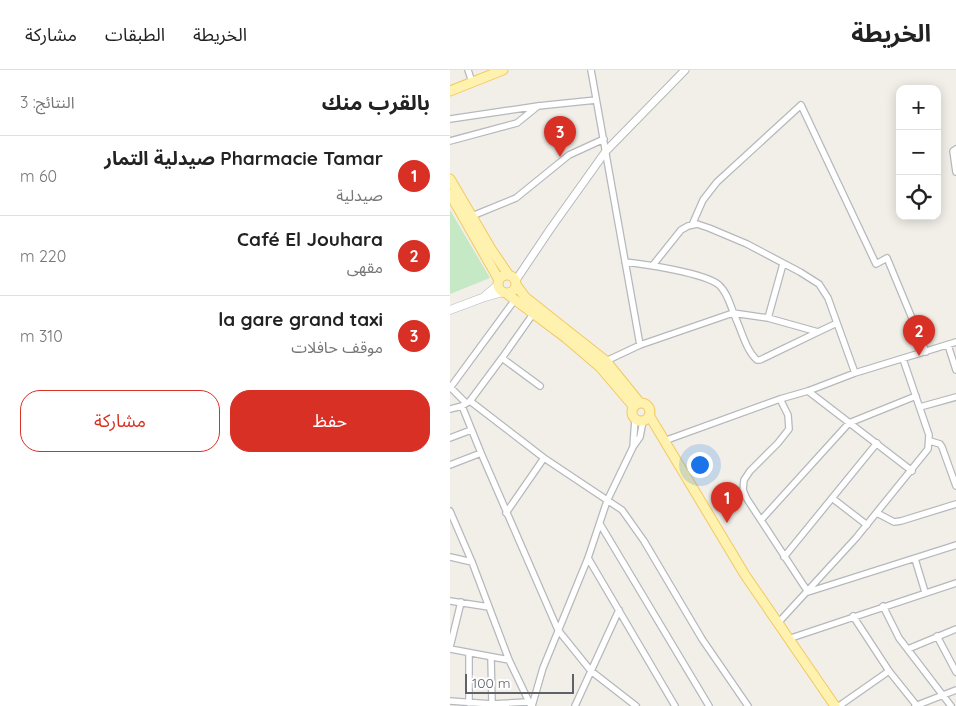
<!DOCTYPE html>
<html lang="ar">
<head>
<meta charset="utf-8">
<style>
	body { margin:0; font-family:Quicksand,"Noto Sans Arabic",sans-serif; background:#f2f2f2; color:#222; direction:rtl }
	.controls { position:absolute; right:15px; top:15px; display:grid; overflow:hidden; border-radius:10px; box-shadow:0 2px 12px #0003 }
	.controls button { width:45px; height:45px; display:grid; place-items:center; padding:0; border:0; border-bottom:1px solid #e0e0e0; background:#fff; color:#222; font:25px sans-serif }
	.scale { position:absolute; left:15px; bottom:12px; width:109px; box-sizing:border-box; padding-left:5px; border:2px solid #5f6368; border-top:0; font-size:14px; line-height:18px; white-space:nowrap; color:#5f6368; -webkit-text-stroke:4px #fff; paint-order:stroke }
	.you { position:absolute; left:249px; top:394px; width:18px; height:18px; margin:-12px; border:4px solid #fff; border-radius:50%; background:#1a73e8; box-shadow:0 0 0 8px #1a73e833 }
	.badge { display:grid; place-items:center; width:32px; height:32px; border-radius:50%; background:#d93025; color:#fff; font-size:16px; font-weight:700 }
	.pin { position:absolute; translate:-50% -41px; filter:drop-shadow(0 1px 2px #0008) }
	.pin::after { content:''; position:absolute; top:26px; width:18px; height:15px; background:inherit; clip-path:polygon(0 0,100% 0,50% 100%) }
	.list { margin:0; padding:0; list-style:none }
	h2 { display:flex; justify-content:space-between; align-items:center; height:65px; margin:0; padding:0 20px; font-size:21px }
	h2 small { font-size:16px; font-weight:400; color:#767676 }
	.list li { display:grid; grid-template-columns:32px 1fr auto; gap:15px; align-items:center; box-sizing:border-box; height:80px; padding:0 20px; border-top:1px solid #e0e0e0 }
	.list b { display:block; font-size:19px; white-space:nowrap }
	.list p { margin:0; font-size:16px; white-space:nowrap; color:#767676 }
	.list em { font-size:16px; font-style:normal; color:#767676 }
	.actions { display:flex; gap:10px; padding:15px 20px }
	.actions a { flex:1; padding:11px 0; border:1px solid #d93025; border-radius:20px; text-align:center; font-size:18px; color:#d93025 }
	.actions .main { background:#d93025; color:#fff }
	.icon { flex:none; width:28px; height:28px; fill:none; stroke:currentColor; stroke-width:2; stroke-linecap:round; stroke-linejoin:round }
	.map { position:relative; flex:none; width:506px; height:636px; overflow:hidden; direction:ltr }
	header { display:flex; align-items:center; gap:30px; box-sizing:border-box; height:70px; padding:0 25px; background:#fff; border-bottom:1px solid #e0e0e0 }
	header strong { font-size:24px }
	nav { display:flex; gap:28px; margin-inline-start:auto; font-size:18px }
	main { display:flex }
	aside { flex:1; background:#fff }
	.map>svg:first-child { display:block }
	.green { fill:#c5e8c5 }
	.lines { fill:none; stroke-linecap:round; stroke-linejoin:round }
	.minor-casing { stroke:#b5b8bc; stroke-width:8 }
	.tertiary-casing { stroke:#b5b8bc; stroke-width:9 }
	.secondary-casing { stroke:#b6babf; stroke-width:9 }
	.primary-casing { stroke:#f2c960; stroke-width:11 }
	.minor { stroke:#fff; stroke-width:5.5 }
	.tertiary { stroke:#fff; stroke-width:7 }
	.secondary { stroke:#fff; stroke-width:8 }
	.primary { stroke:#fff2af; stroke-width:9 }
</style>
</head>
<body>
<header>
<strong>الخريطة</strong>
<nav><a>الخريطة</a><a>الطبقات</a><a>مشاركة</a></nav>
</header>
<main>
<div class="map">
<svg width="506" height="636" viewBox="0 0 506 636">
	<rect width="100%" height="100%" fill="#f1efe8"/>
	<path class="green" d="M 0,140 L 40,208 L 0,224 Z"/>
	<g class="lines">
		<defs>
			<path id="minor" d="M 18,0 L 22,12
				M 141,0 L 190,275
				M 0,49 L 88,36 L 146,30
				M 0,71 L 67,53 L 88,36
				M 506,79 L 503,81 L 506,102
				M 22,146 L 66,128 L 119,85 L 154,69
				M 242,155 L 253,130 L 267,112 L 351,35 L 426,194 L 437,188 L 476,282
				M 175,192 C 194,194 255,203 269,215 C 278,223 281,238 286,249 C 292,262 296,280 307,290 L 310,290 L 368,262
				M 203,195 L 231,160 L 238,156 L 247,154 L 259,158 L 297,174 L 350,202 L 369,214 L 378,228 L 387,253
				M 318,248 L 333,194
				M 498,275 L 506,300
				M 52,288 L 90,316
				M 156,291 L 190,275 L 283,243 L 318,248 L 368,262 L 387,253 L 405,303
				M 0,317 L 16,333
				M 0,318 L 64,231
				M 358,321 L 462,401
				M 330,329 L 338,345 L 339,359 L 328,373 L 300,401 L 294,410 L 293,420 L 297,429 L 358,522 L 506,475
				M 20,331 L 94,388 L 172,440 L 194,471 L 252,569 L 298,636
				M 12,336 L 31,383 L 108,560 L 141,601 L 186,636
				M 470,337 L 506,327
				M 0,339 L 12,336 L 20,331 L 52,288 L 83,244
				M 0,368 L 21,360
				M 214,371 L 330,329 L 358,321 L 405,303 L 506,272
				M 480,371 L 490,374 L 492,377 L 506,416
				M 183,377 L 185,349
				M 0,395 L 31,383
				M 382,428 L 417,455
				M 0,441 L 22,492 L 59,590 L 81,636
				M 56,443 L 94,388
				M 427,443 L 444,452 L 451,451 L 506,434
				M 311,450 L 399,353 L 466,326
				M 150,454 L 259,636
				M 0,487 L 22,492
				M 334,487 L 427,373
				M 138,488 L 225,636
				M 465,489 L 475,522
				M 0,531 L 39,537
				M 433,536 L 449,568 L 501,636
				M 403,546 L 439,601 L 467,636
				M 328,553 L 406,468 L 478,379 L 479,365 L 453,289
				M 487,566 L 506,602
				M 338,569 L 506,513
				M 0,577 L 11,532
				M 0,579 L 59,590
				M 458,579 L 506,559
				M 41,587 L 42,634
				M 0,631 L 42,634 L 78,632
				M 19,633 L 19,583
				M 82,636 L 93,598 L 138,488 L 157,431 L 183,377 L 190,367 L 193,351
				M 125,636 L 169,540
				M 389,636 L 439,601
				M 465,636 L 506,620"/>
			<path id="tertiary" d="M 66,210 L 101,158 L 156,81 L 235,0"/>
			<path id="secondary" d="M 36,225 L 48,215
				M 0,240 L 32,228 L 53,222"/>
			<path id="primary" d="M 0,21 L 53,0
				M 0,109 L 41,179 L 58,204
				M 0,124 L 49,210
				M48 214a9 9 0 1 1 18 0a9 9 0 1 1-18 0Z
				M 67,216 L 75,227 L 156,291 L 190,333
				M 56,223 L 116,268 L 150,297 L 184,337
				M182 342a9 9 0 1 1 18 0a9 9 0 1 1-18 0Z
				M 199,345 L 295,505 L 385,636"/>
		</defs>
		<use href="#minor" class="minor-casing"/>
		<use href="#tertiary" class="tertiary-casing"/>
		<use href="#secondary" class="secondary-casing"/>
		<use href="#primary" class="primary-casing"/>
		<use href="#minor" class="minor"/>
		<use href="#tertiary" class="tertiary"/>
		<use href="#secondary" class="secondary"/>
		<use href="#primary" class="primary"/>
	</g>
</svg>
<div class="controls">
<button>+</button>
<button>−</button>
<button><svg class="icon" aria-label="locate" viewBox="0 0 24 24"><circle cx="12" cy="12" r="6"/><path d="M12 2v4M12 18v4M2 12h4M18 12h4"/></svg></button>
</div>
<div class="scale">100 m</div>
<div class="you"></div>
<div class="pin badge" style="left:277px;top:453px">1</div>
<div class="pin badge" style="left:469px;top:286px">2</div>
<div class="pin badge" style="left:110px;top:87px">3</div>
</div>
<aside>
<h2>بالقرب منك<small>النتائج: 3</small></h2>
<ul class="list">
<li><span class="badge">1</span><div><b>Pharmacie Tamar صيدلية التمار</b><p>صيدلية</p></div><em>60 m</em></li>
<li><span class="badge">2</span><div><b>Café El Jouhara</b><p>مقهى</p></div><em>220 m</em></li>
<li><span class="badge">3</span><div><b>la gare grand taxi</b><p>موقف حافلات</p></div><em>310 m</em></li>
</ul>
<div class="actions"><a class="main">حفظ</a><a>مشاركة</a></div>
</aside>
</main>
</body>
</html>
